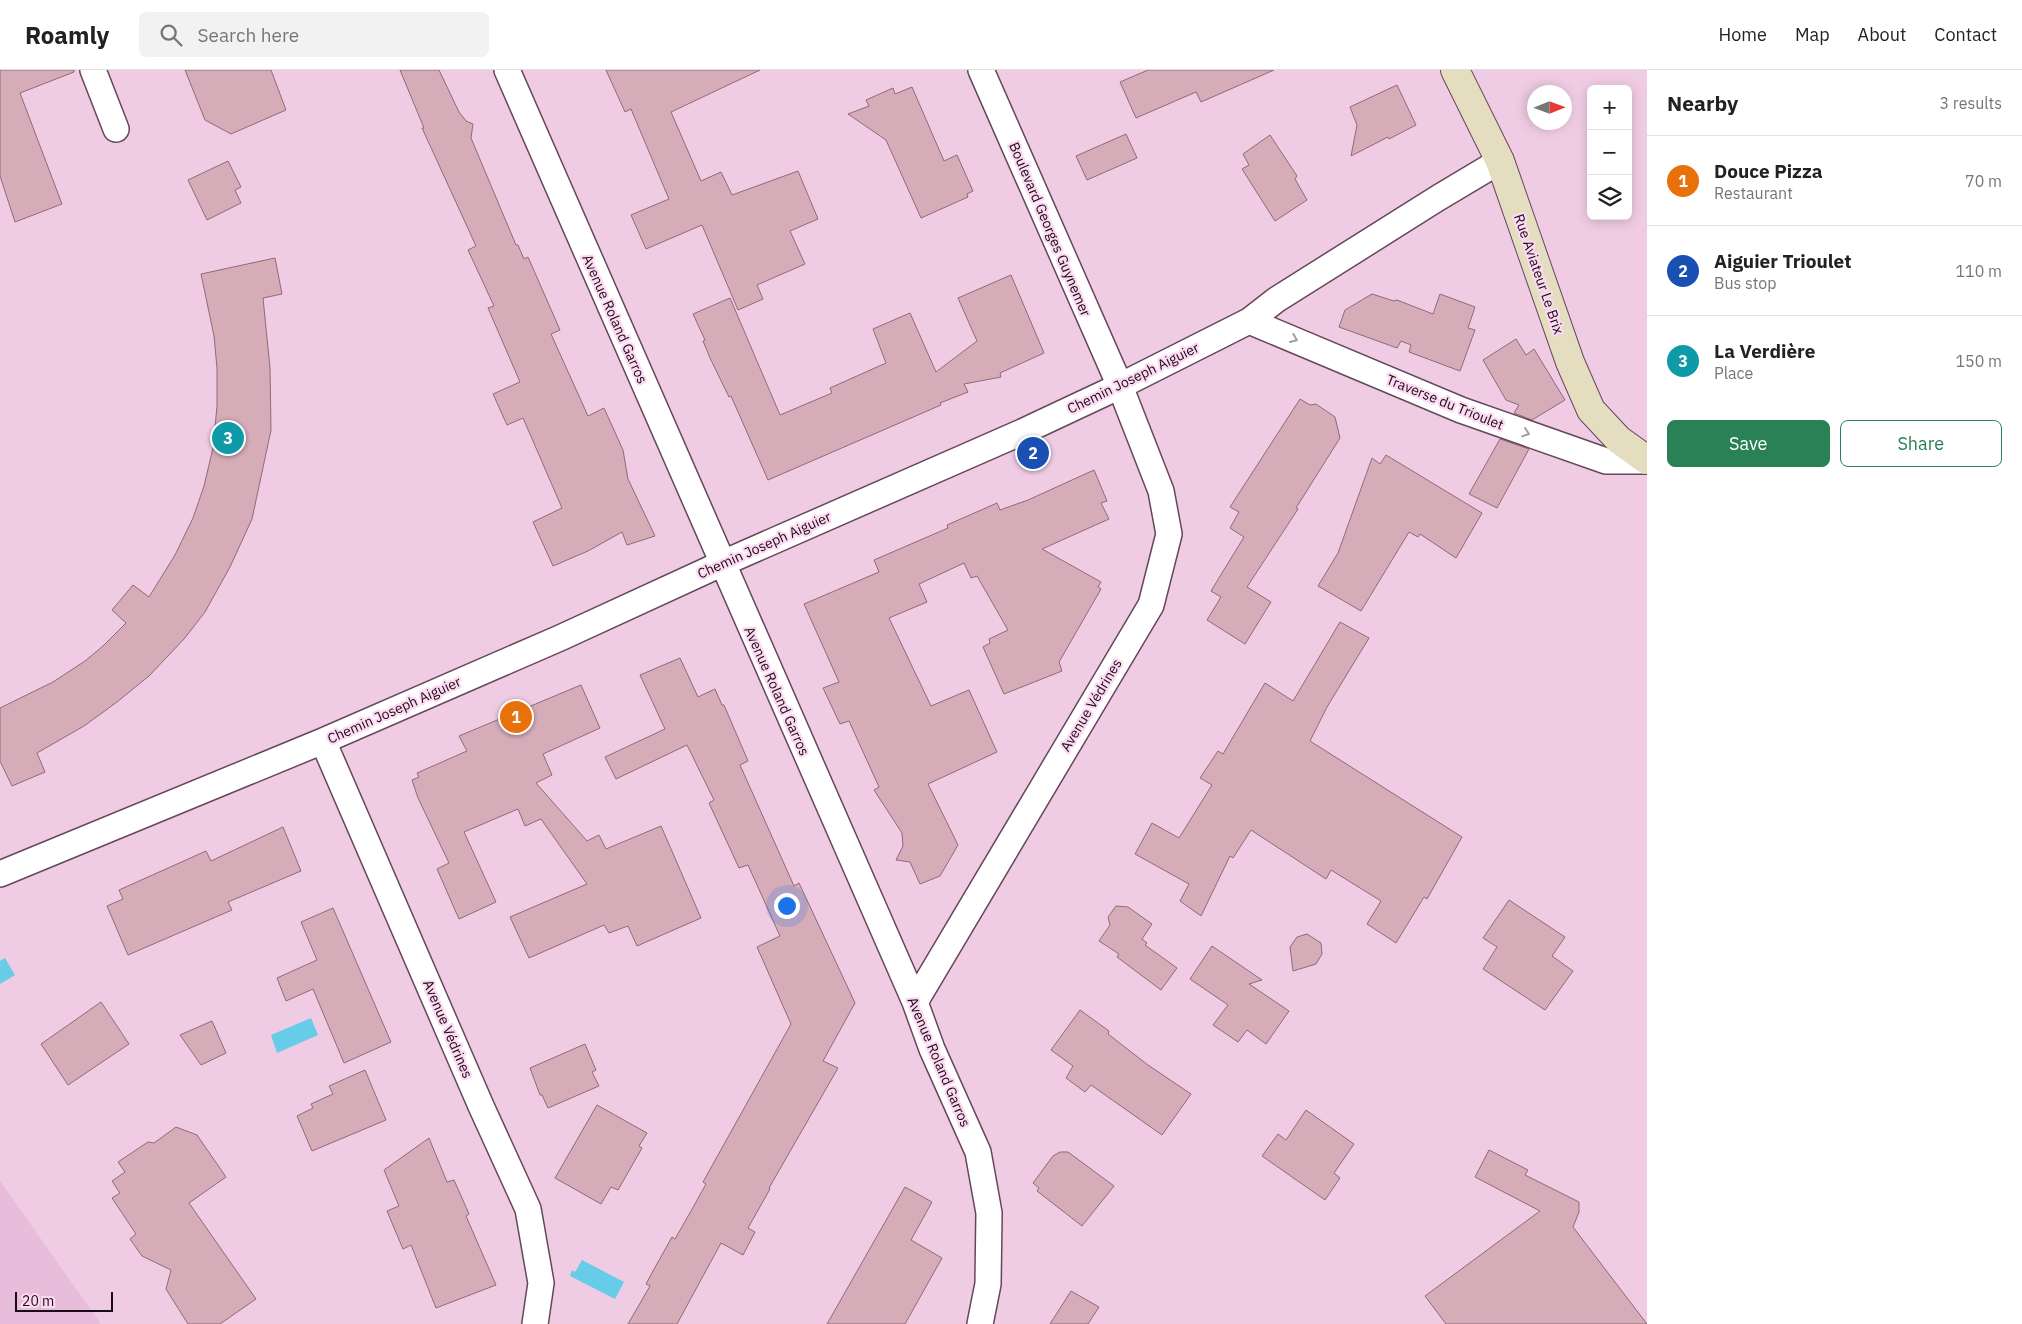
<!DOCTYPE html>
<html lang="en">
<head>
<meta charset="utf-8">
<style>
	body { margin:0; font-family:"IBM Plex Sans",sans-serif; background:#f2f2f2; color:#222 }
	.controls { position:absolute; right:15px; top:15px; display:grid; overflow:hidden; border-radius:8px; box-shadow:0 2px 12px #0003 }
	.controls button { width:45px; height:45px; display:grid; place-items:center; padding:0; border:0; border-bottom:1px solid #e0e0e0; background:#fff; color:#222; font:25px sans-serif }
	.compass { position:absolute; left:1527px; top:15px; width:45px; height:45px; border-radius:50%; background:#fff; box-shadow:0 2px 12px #0003; rotate:89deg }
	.scale { position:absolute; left:15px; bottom:12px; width:98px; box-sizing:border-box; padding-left:5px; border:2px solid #190d15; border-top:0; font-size:14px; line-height:18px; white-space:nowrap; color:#190d15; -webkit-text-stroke:4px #fdd9f2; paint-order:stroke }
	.you { position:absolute; left:786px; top:835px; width:18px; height:18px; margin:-12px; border:4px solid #fff; border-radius:50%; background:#1a73e8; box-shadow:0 0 0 8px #1a73e833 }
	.badge { display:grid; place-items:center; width:32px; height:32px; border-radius:50%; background:#298155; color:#fff; font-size:16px; font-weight:700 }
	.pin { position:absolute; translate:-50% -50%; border:2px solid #fff; box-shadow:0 1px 5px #0006 }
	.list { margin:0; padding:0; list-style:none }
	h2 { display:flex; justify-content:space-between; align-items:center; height:65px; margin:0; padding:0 20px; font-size:21px }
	h2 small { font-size:16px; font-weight:400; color:#767676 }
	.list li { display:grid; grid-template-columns:32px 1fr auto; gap:15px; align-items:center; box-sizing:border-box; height:90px; padding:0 20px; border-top:1px solid #e0e0e0 }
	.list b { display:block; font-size:19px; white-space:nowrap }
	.list p { margin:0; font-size:16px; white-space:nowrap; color:#767676 }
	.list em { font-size:16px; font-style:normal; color:#767676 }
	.actions { display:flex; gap:10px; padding:15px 20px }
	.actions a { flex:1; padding:11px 0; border:1px solid #298155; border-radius:8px; text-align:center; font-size:18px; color:#298155 }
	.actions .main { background:#298155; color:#fff }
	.icon { flex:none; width:28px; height:28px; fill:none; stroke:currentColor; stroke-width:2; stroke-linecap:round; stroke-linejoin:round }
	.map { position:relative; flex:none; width:1647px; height:1254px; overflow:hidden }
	header { display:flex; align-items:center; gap:30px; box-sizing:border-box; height:70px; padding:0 25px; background:#fff; border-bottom:1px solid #e0e0e0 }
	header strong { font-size:24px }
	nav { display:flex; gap:28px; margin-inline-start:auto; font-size:18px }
	.search { width:350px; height:45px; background:#f2f2f2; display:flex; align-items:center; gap:12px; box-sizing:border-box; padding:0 18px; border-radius:8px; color:#767676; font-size:19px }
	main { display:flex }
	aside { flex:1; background:#fff }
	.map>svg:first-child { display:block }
	.built { fill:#e8bddb }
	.water { fill:#66cce7 }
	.building { fill:#d6acb9; stroke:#906a76 }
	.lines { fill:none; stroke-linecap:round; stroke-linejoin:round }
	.street-casing { stroke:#65475c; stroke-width:28 }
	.secondary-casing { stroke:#65475c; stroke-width:30 }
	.street { stroke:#fff; stroke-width:25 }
	.secondary { stroke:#e4ddbf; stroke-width:28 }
	.oneway { stroke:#a39ea1 }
	.labels { text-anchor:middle; stroke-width:4.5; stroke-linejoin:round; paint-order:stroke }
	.street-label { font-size:14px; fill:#190d15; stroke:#fdd9f2 }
</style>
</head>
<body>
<header>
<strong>Roamly</strong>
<div class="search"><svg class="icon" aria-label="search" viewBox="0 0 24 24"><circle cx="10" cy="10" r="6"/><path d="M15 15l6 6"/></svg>Search here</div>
<nav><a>Home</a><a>Map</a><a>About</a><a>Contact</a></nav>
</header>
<main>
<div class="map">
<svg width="1647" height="1254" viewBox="0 0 1647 1254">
	<rect width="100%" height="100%" fill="#f0cce4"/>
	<path class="built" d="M 0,1111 L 101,1254 L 0,1254 Z"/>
	<path class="water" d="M 5,888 L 15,905 L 0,914 L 0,891 Z
		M 311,948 L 318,965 L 277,983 L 271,965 Z
		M 582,1190 L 624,1212 L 615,1229 L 570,1206 L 572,1200 L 575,1202 Z"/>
	<path class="building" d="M 0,0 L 74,0 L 74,2 L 20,23 L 62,134 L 15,152 L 0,106 Z
		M 185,0 L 271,0 L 286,40 L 231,64 L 205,50 Z
		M 400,0 L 439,0 L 459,42 L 466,51 L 473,54 L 471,68 L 516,175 L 518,175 L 524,189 L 528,187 L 560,260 L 551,264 L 588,346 L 604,338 L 623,380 L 628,409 L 655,466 L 627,475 L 622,462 L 588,481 L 553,496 L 533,452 L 562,438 L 523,348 L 507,355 L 493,324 L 520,312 L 488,238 L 494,236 L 468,180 L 476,176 L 422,58 L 424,58 Z
		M 606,0 L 760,0 L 671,42 L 701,111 L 721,102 L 732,125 L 798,101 L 818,149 L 790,161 L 805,194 L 757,215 L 763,229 L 738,240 L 702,155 L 646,179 L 631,145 L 669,129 L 631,39 L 625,42 Z
		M 1148,0 L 1274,0 L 1201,32 L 1196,22 L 1136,48 L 1120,12 Z
		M 1397,15 L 1416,55 L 1389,69 L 1388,67 L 1351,86 L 1357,55 L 1350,37 Z
		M 912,17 L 944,91 L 957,85 L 973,121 L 967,124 L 968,127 L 921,148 L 886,70 L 848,44 L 869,36 L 866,30 L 893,18 L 895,24 Z
		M 1126,64 L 1137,88 L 1087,110 L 1076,86 Z
		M 1270,65 L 1297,106 L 1295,109 L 1307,130 L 1275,151 L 1242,99 L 1249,95 L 1243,84 Z
		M 228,91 L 241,117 L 235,120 L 241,133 L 207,150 L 188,110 Z
		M 275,188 L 282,224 L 263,228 L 270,298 L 271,360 L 252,449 L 230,497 L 205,542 L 184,569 L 149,606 L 117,632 L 84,656 L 37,683 L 45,702 L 12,716 L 0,691 L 0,638 L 53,612 L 85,591 L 103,576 L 126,553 L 112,540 L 133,515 L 149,527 L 175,485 L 193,448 L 204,416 L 213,378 L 217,336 L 217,298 L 214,266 L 201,204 Z
		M 1011,205 L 1044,283 L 1000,303 L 1001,307 L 964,314 L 968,322 L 940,333 L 941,335 L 768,410 L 731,326 L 729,327 L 710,288 L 703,271 L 705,270 L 693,244 L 730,228 L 780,345 L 832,323 L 830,318 L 886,293 L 873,259 L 910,243 L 936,302 L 977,271 L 958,228 Z
		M 1372,224 L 1394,231 L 1397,230 L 1433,244 L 1440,224 L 1475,237 L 1468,258 L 1475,260 L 1460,301 L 1409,282 L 1411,275 L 1401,271 L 1397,278 L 1339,257 L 1345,240 Z
		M 1516,269 L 1526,285 L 1534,279 L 1565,330 L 1532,350 L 1514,343 L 1519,335 L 1506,330 L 1483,290 Z
		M 1300,329 L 1310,335 L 1316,334 L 1335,347 L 1340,368 L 1296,438 L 1298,439 L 1247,517 L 1271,532 L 1245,574 L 1207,550 L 1221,527 L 1211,521 L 1244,467 L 1230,458 L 1239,442 L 1230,437 Z
		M 1500,369 L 1529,379 L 1497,438 L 1469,424 Z
		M 1386,385 L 1482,443 L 1456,488 L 1420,464 L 1418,467 L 1409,462 L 1361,541 L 1318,516 L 1338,483 L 1372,388 L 1380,394 Z
		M 1094,400 L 1107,431 L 1101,433 L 1109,449 L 1042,479 L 1101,512 L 1098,517 L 1101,519 L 1059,592 L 1062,601 L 1004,624 L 983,577 L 990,573 L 989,569 L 1008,560 L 977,506 L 971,508 L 964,493 L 919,514 L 927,532 L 889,548 L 931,636 L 969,620 L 997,682 L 928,714 L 958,775 L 940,806 L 920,814 L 910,792 L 896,790 L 903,776 L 902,763 L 874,720 L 879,717 L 849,651 L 840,654 L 823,618 L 839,612 L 804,534 L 879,502 L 874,490 L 948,458 L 947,455 L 997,433 L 1000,440 L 1028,430 Z
		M 1340,552 L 1369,568 L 1327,637 L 1310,671 L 1462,767 L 1427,829 L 1424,827 L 1396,873 L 1367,854 L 1381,831 L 1331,800 L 1326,809 L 1251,760 L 1233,788 L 1230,786 L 1201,846 L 1180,831 L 1189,814 L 1135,784 L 1152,753 L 1179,768 L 1212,715 L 1200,708 L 1218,681 L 1223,684 L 1265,613 L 1293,631 Z
		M 680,588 L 698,627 L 715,619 L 722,635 L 724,635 L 748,691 L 740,695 L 794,816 L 799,813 L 855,933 L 823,991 L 838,998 L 769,1118 L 770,1119 L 748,1158 L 755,1162 L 743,1185 L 721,1173 L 677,1254 L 628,1254 L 650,1216 L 646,1214 L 653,1201 L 672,1167 L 675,1169 L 691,1141 L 706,1114 L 703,1112 L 791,954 L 757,877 L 780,866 L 748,795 L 739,798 L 709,733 L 714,730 L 687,675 L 616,709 L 605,687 L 665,659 L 640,605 Z
		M 581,615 L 600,658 L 543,684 L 552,705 L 536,713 L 587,771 L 599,765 L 606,779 L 661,756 L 701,848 L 637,876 L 628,856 L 609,863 L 604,855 L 529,888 L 510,847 L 587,814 L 541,749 L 525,756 L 518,739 L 464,762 L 496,832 L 459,849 L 437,799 L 449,793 L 418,728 L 412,710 L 419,707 L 417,703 L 467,681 L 459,666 Z
		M 283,757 L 301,801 L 228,832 L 232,840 L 128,885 L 107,836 L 123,829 L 119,820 L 206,781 L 211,791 Z
		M 1509,830 L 1565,867 L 1552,886 L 1573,901 L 1545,940 L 1483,899 L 1497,877 L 1483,868 Z
		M 1116,836 L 1128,837 L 1152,854 L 1142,869 L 1147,873 L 1145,875 L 1177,898 L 1161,920 L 1117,887 L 1119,884 L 1099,871 L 1110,855 L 1108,847 Z
		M 333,838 L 391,972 L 344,993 L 313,919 L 286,931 L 277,908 L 317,890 L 301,852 Z
		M 1307,864 L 1321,873 L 1322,884 L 1316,894 L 1293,901 L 1290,877 L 1297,867 Z
		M 1212,876 L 1262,910 L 1249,914 L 1289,941 L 1266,974 L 1247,960 L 1238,972 L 1213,955 L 1228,935 L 1190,909 Z
		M 101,932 L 129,974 L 68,1015 L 41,974 Z
		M 1080,940 L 1109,961 L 1108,964 L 1148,995 L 1191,1024 L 1162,1065 L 1091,1015 L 1085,1022 L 1066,1008 L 1073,996 L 1051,980 Z
		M 212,951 L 226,983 L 201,995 L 180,965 Z
		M 585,974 L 596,1000 L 592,1002 L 599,1016 L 548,1038 L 542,1025 L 540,1025 L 530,998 Z
		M 365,1000 L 386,1050 L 312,1081 L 297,1046 L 313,1038 L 311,1034 L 333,1024 L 329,1016 Z
		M 597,1035 L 647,1063 L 639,1076 L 642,1078 L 618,1120 L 611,1117 L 601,1134 L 555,1108 Z
		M 1306,1040 L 1354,1074 L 1334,1103 L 1340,1108 L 1325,1130 L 1262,1086 L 1278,1064 L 1286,1070 Z
		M 176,1057 L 197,1065 L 226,1107 L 189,1133 L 256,1229 L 220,1254 L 188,1254 L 166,1219 L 171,1200 L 142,1186 L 130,1169 L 136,1164 L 112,1128 L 120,1123 L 112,1111 L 125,1102 L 118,1092 L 148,1072 L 154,1073 Z
		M 429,1068 L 447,1112 L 454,1110 L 469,1144 L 466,1146 L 496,1215 L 436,1238 L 411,1175 L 403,1179 L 387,1141 L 399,1136 L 384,1100 Z
		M 1489,1080 L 1528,1100 L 1525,1105 L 1579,1132 L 1579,1142 L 1573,1157 L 1647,1254 L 1446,1254 L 1425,1226 L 1540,1141 L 1475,1107 Z
		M 1060,1082 L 1068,1082 L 1114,1116 L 1082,1156 L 1037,1121 L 1039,1118 L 1033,1113 L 1053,1086 Z
		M 905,1117 L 932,1132 L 911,1170 L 942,1188 L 905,1254 L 827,1254 Z
		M 1071,1221 L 1099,1237 L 1088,1254 L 1050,1254 Z"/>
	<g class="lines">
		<defs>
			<path id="street" d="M 93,0 L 116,59
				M 507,0 L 915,932 L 932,979 L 978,1082 L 989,1143 L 988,1214 L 980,1254
				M 1249,251 L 1461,340 L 1606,391 L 1647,391
				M 323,671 L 481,1036 L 528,1139 L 541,1213 L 535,1254
				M 0,804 L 323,671 L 560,568 L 721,494 L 1022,362 L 1120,316 L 1249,251 L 1276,230 L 1438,128 L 1500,91
				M 915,932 L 1151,535 L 1169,464 L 1161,421 L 1120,316 L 981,0"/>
			<path id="secondary" d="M 1455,0 L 1500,91 L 1570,292 L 1591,340 L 1619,370 L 1647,390"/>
		</defs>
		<use href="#street" class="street-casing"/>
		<use href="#secondary" class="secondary-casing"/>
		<use href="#street" class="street"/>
		<use href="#secondary" class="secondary"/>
	</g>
	<defs><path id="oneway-chevron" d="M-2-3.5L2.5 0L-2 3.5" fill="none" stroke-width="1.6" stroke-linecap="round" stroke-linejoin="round" transform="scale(1.25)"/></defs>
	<g class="oneway">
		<use href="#oneway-chevron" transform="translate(1294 269) rotate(23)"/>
		<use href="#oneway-chevron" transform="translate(1526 363) rotate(19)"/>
	</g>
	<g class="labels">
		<g class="street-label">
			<text transform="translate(1050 159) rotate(67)" y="5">Boulevard Georges Guynemer</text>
			<text transform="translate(1539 204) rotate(71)" y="5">Rue Aviateur Le Brix</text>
			<text transform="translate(615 249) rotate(66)" y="5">Avenue Roland Garros</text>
			<text transform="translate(1133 308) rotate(-26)" y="5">Chemin Joseph Aiguier</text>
			<text transform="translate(1445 332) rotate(22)" y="5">Traverse du Trioulet</text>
			<text transform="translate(764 475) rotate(-24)" y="5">Chemin Joseph Aiguier</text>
			<text transform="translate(777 621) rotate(66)" y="5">Avenue Roland Garros</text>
			<text transform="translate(1091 635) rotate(-59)" y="5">Avenue Védrines</text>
			<text transform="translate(394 640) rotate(-24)" y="5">Chemin Joseph Aiguier</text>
			<text transform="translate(448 959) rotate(67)" y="5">Avenue Védrines</text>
			<text transform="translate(939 992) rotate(67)" y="5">Avenue Roland Garros</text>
		</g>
	</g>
</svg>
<div class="controls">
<button>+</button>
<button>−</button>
<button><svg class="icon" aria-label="layers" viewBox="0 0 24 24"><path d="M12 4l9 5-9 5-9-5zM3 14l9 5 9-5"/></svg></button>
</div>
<svg class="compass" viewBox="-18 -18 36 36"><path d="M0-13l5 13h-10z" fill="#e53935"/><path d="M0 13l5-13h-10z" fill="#767676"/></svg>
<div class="scale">20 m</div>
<div class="you"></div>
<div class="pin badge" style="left:516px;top:647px;background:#e8710a">1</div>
<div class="pin badge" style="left:1033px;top:383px;background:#1a4fb4">2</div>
<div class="pin badge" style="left:228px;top:368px;background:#0f9aa8">3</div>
</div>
<aside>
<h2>Nearby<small>3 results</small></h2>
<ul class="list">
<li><span class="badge" style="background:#e8710a">1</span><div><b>Douce Pizza</b><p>Restaurant</p></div><em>70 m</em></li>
<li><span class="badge" style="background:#1a4fb4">2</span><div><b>Aiguier Trioulet</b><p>Bus stop</p></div><em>110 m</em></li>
<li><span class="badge" style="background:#0f9aa8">3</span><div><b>La Verdière</b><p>Place</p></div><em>150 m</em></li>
</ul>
<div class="actions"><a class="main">Save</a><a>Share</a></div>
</aside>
</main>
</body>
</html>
